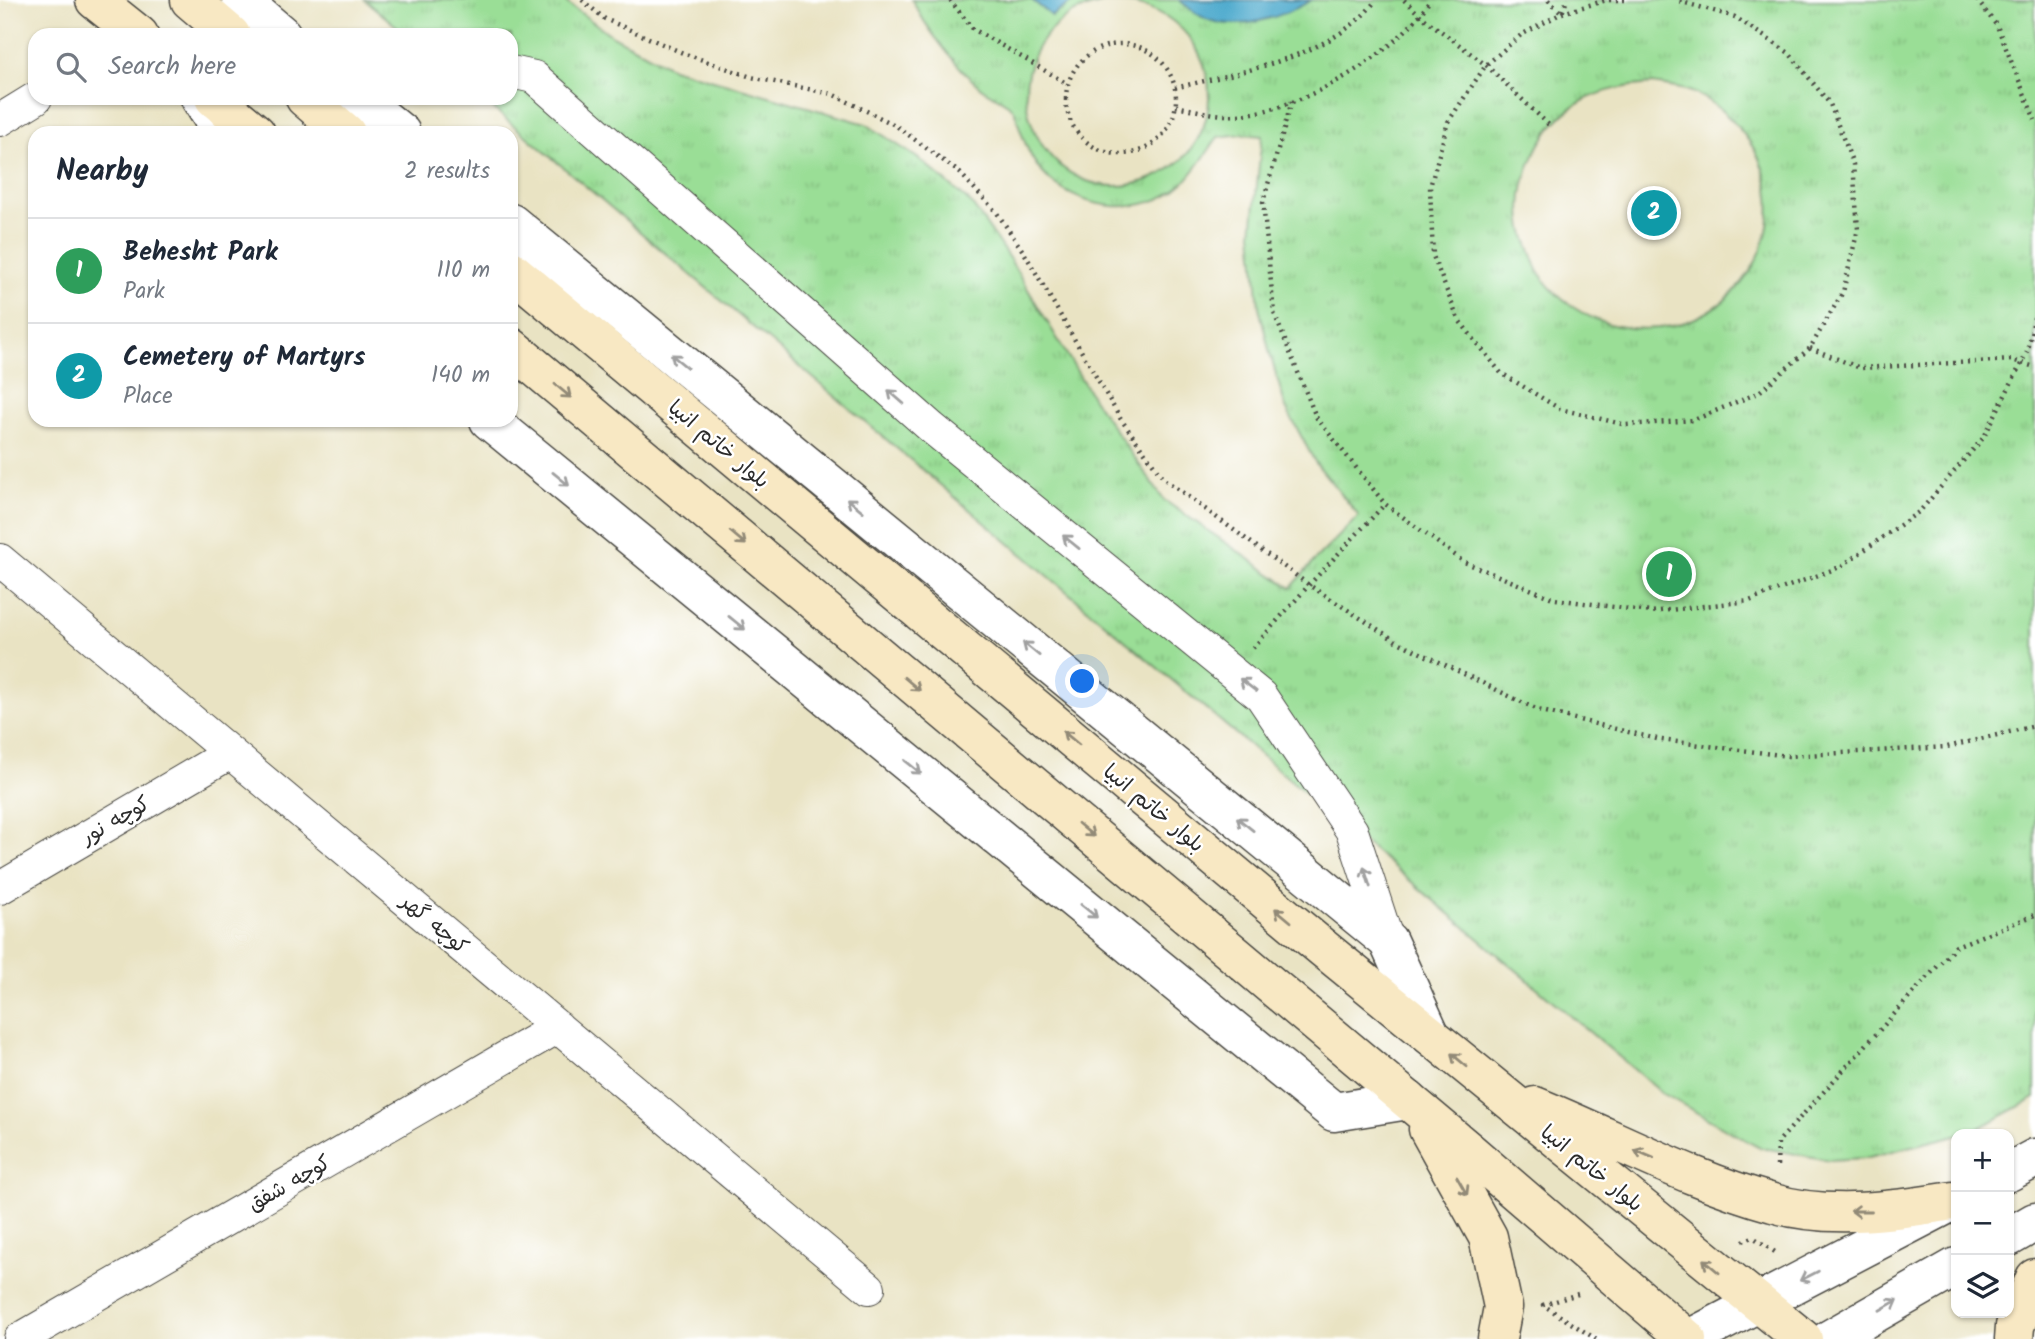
<!DOCTYPE html>
<html lang="en">
<head>
<meta charset="utf-8">
<style>
	body { margin:0; font-family:Kalam,"Playpen Sans Arabic",sans-serif; background:#f2f2f3; color:#1f2937 }
	.controls { position:absolute; right:21px; bottom:21px; display:grid; overflow:hidden; border-radius:14px; box-shadow:0 2px 5px #0004 }
	.controls button { width:63px; height:63px; display:grid; place-items:center; padding:0; border:0; border-bottom:2px solid #e0e1e3; background:#fff; color:#1f2937; font:35px sans-serif }
	.you { position:absolute; left:1083px; top:682px; width:24px; height:24px; margin:-18px; border:5px solid #fff; border-radius:50%; background:#1a73e8; box-shadow:0 0 0 10px #1a73e833 }
	.badge { display:grid; place-items:center; width:46px; height:46px; border-radius:50%; background:#1f6fb2; color:#fff; font-size:23px; font-weight:700 }
	.pin { position:absolute; translate:-50% -50%; border:4px solid #fff; box-shadow:0 2px 7px #0006 }
	.list { margin:0; padding:0; list-style:none }
	h2 { display:flex; justify-content:space-between; align-items:center; height:91px; margin:0; padding:0 28px; font-size:30px }
	h2 small { font-size:23px; font-weight:400; color:#747a83 }
	.list li { display:grid; grid-template-columns:46px 1fr auto; gap:21px; align-items:center; box-sizing:border-box; height:105px; padding:0 28px; border-top:2px solid #e0e1e3 }
	.list b { display:block; font-size:26px; white-space:nowrap }
	.list p { margin:0; font-size:23px; white-space:nowrap; color:#747a83 }
	.list em { font-size:23px; font-style:normal; color:#747a83 }
	.icon { flex:none; width:38px; height:38px; fill:none; stroke:currentColor; stroke-width:2; stroke-linecap:round; stroke-linejoin:round }
	.map { position:relative; flex:none; width:2035px; height:1339px; overflow:hidden }
	.search { position:absolute; background:#fff; box-shadow:0 2px 5px #0004; left:28px; top:28px; width:490px; height:77px; display:flex; align-items:center; gap:18px; box-sizing:border-box; padding:0 24px; border-radius:21px; color:#747a83; font-size:26px }
	.panel { position:absolute; background:#fff; box-shadow:0 2px 5px #0004; left:28px; top:126px; width:490px; height:301px; border-radius:21px }
	.map>svg:first-child { display:block }
	.park { fill:url(#park-tufts); stroke:#628460; stroke-width:2; fill-rule:evenodd }
	.water { fill:#50abce; stroke:#3e6b7c; stroke-width:2 }
	.lines { fill:none; stroke-linecap:round; stroke-linejoin:round }
	.minor-casing { stroke:#484742; stroke-width:34 }
	.tertiary-casing { stroke:#484742; stroke-width:41 }
	.secondary-casing { stroke:#484742; stroke-width:41 }
	.path { stroke:#484742; stroke-width:4.5; stroke-dasharray:2 5; stroke-linecap:butt }
	.minor { stroke:#fff; stroke-width:32 }
	.tertiary { stroke:#fff; stroke-width:38 }
	.secondary { stroke:#f8e8c3; stroke-width:38 }
	.oneway { stroke:#a0a0a0 }
	.oneway2 { stroke:#928a77 }
	.labels { text-anchor:middle; stroke-width:5; stroke-linejoin:round; paint-order:stroke }
	.street-label { font-size:21px; fill:#2b2b2b; stroke:#fff }
</style>
</head>
<body>
<div class="map">
<svg width="2035" height="1339" viewBox="0 0 2035 1339">
	<defs>
		<pattern id="park-tufts" width="24" height="20" patternUnits="userSpaceOnUse" patternTransform="scale(1.75)"><rect width="24" height="20" fill="#9ade96"/><path d="M3 7l-1-3M5 7V3M7 7l1-3M15 17l-1-3M17 17v-4M19 17l1-3" fill="none" stroke="#85bf81"/></pattern>
	</defs>
	<rect width="100%" height="100%" fill="#fff"/>
	<filter id="ink" filterUnits="userSpaceOnUse"><feTurbulence type="fractalNoise" baseFrequency=".0143" numOctaves="2"/><feDisplacementMap in="SourceGraphic" scale="14" xChannelSelector="R" yChannelSelector="G"/><feConvolveMatrix kernelMatrix="1 2 1 2 8 2 1 2 1" color-interpolation-filters="sRGB"/></filter>
	<filter id="wash" filterUnits="userSpaceOnUse"><feTurbulence type="fractalNoise" baseFrequency=".00686" numOctaves="4" result="noise"/><feDisplacementMap in="SourceGraphic" scale="28" xChannelSelector="R" yChannelSelector="G"/><feGaussianBlur stdDeviation="1.57" result="paint"/><feColorMatrix in="noise" values="0 0 0 0 0 0 0 0 0 0 0 0 0 0 0 0 0 1.4 0 .05"/><feComposite in="paint" operator="in"/></filter>
	<g filter="url(#wash)">
		<rect width="100%" height="100%" fill="#e9e3c3"/>
		<path class="park" d="M 365,0 L 563,0 L 611,35 L 672,68 L 866,124 L 922,161 L 972,204 L 1011,261 L 1094,400 L 1164,500 L 1291,588 L 1315,560 L 1359,516 L 1315,462 L 1286,408 L 1270,354 L 1259,307 L 1252,233 L 1262,136 L 1242,134 L 1218,137 C 1207,152 1196,171 1182,184 C 1143,220 1075,210 1042,172 C 1031,160 1025,143 1020,129 C 1018,123 1016,113 1013,109 C 1006,100 990,95 981,88 C 957,68 926,28 912,0 L 1032,0 L 1052,16 L 1075,0 L 1179,0 L 1206,19 L 1312,0 L 2035,0 L 2035,1098 L 1976,1130 L 1865,1158 L 1829,1160 L 1758,1147 L 1662,1093 L 481,98 L 511,98 L 511,35 L 407,35 ZM 1103,3 C 1113,3 1125,2 1135,4 C 1194,16 1226,81 1200,135 C 1190,155 1175,168 1155,177 C 1050,224 972,74 1073,13 C 1082,8 1094,6 1103,3 ZM 1653,84 C 1664,86 1678,88 1689,91 C 1707,98 1724,111 1736,125 C 1819,214 1736,350 1617,326 C 1588,320 1556,300 1540,274 C 1535,265 1532,254 1528,244 C 1507,196 1537,126 1581,102 C 1604,89 1627,86 1653,84 Z"/>
		<path class="water" d="M 1032,0 L 1075,0 L 1052,16 Z
			M 1179,0 L 1312,0 C 1283,17 1239,32 1206,19 C 1197,15 1187,6 1179,0 Z"/>
	</g>
	<g filter="url(#ink)">
		<g class="lines">
			<defs>
				<path id="minor" d="M 511,72 L 534,77 L 932,428 L 1261,696 L 1352,831 L 1388,941
					M 0,120 L 36,98
					M 0,560 L 869,1288
					M 0,888 L 230,753
					M 20,1339 L 558,1027"/>
				<path id="tertiary" d="M 241,0 L 282,35
					M 200,98 L 222,133
					M 358,98 L 401,133
					M 511,223 L 1388,941 L 1431,1036
					M 489,420 L 1334,1112 L 1408,1100
					M 2009,1172 L 2035,1158
					M 2009,1237 L 2035,1222
					M 1689,1339 L 1948,1204
					M 1830,1339 L 1956,1267"/>
				<path id="secondary" d="M 95,0 L 139,35
					M 190,0 L 231,35
					M 214,98 L 256,133
					M 305,98 L 346,133
					M 511,270 L 1324,949 L 1803,1339
					M 511,347 L 1471,1153 L 1687,1339
					M 1535,1106 C 1614,1138 1690,1180 1773,1203 C 1829,1220 1896,1210 1953,1201
					M 1428,1129 L 1488,1237 L 1503,1307 L 1497,1339
					M 2014,1339 L 2015,1326 L 2035,1278"/>
			</defs>
			<use href="#minor" class="minor-casing"/>
			<use href="#tertiary" class="tertiary-casing"/>
			<use href="#secondary" class="secondary-casing"/>
			<path class="path" d="M 582,0 L 605,19 L 683,53 L 751,77 L 832,94 L 895,125 L 960,173 L 997,213 L 1025,254 L 1120,418 L 1164,479 L 1309,585 L 1396,641 L 1538,710 L 1661,740 L 1788,756 L 1947,747 L 2035,726
				M 950,0 L 973,29 L 1068,84
				M 1404,0 L 1421,16 L 1486,65 L 1551,127
				M 1548,0 L 1562,13 L 1567,0
				M 1625,0 L 1607,0 L 1562,13 L 1521,35 L 1486,65 L 1448,122 L 1430,187 L 1433,256 L 1458,319 L 1501,373 L 1560,409 L 1626,425 L 1694,420 L 1758,393 L 1810,348 L 1843,292 L 1858,229 L 1853,164 L 1830,104 L 1789,53 L 1735,17 L 1675,0
				M 1977,0 L 1997,26 L 2035,120
				M1066 99a55 55 0 1 1 110 0a55 55 0 1 1-110 0Z
				M 1175,88 C 1239,72 1335,57 1376,0
				M 1292,101 L 1263,202 L 1274,313 L 1316,417 L 1385,504 L 1464,562 L 1555,599 L 1651,612 L 1749,601 L 1840,567 L 1920,511 L 1984,437 L 2028,350 L 2035,313
				M 1176,106 C 1191,109 1208,114 1224,115 C 1289,119 1397,56 1430,0
				M 1810,348 L 1860,368 L 2012,360 L 2035,367
				M 1253,648 L 1309,585 L 1385,504
				M 1777,1166 L 1778,1142 L 1956,946 L 2035,915
				M 1743,1241 L 1753,1237 L 1775,1252
				M 1578,1294 L 1543,1305 L 1596,1339"/>
			<use href="#minor" class="minor"/>
			<use href="#tertiary" class="tertiary"/>
			<use href="#secondary" class="secondary"/>
		</g>
		<defs><path id="oneway-shaft" d="M-6 0H5M1.5-3L5.5 0L1.5 3" fill="none" stroke-width="1.6" stroke-linecap="round" stroke-linejoin="round" transform="scale(1.75)"/></defs>
		<g class="oneway">
			<use href="#oneway-shaft" transform="translate(679 361) rotate(-141)"/>
			<use href="#oneway-shaft" transform="translate(896 397) rotate(-139)"/>
			<use href="#oneway-shaft" transform="translate(561 479) rotate(39)"/>
			<use href="#oneway-shaft" transform="translate(855 505) rotate(-141)"/>
			<use href="#oneway-shaft" transform="translate(1071 542) rotate(-141)"/>
			<use href="#oneway-shaft" transform="translate(737 623) rotate(39)"/>
			<use href="#oneway-shaft" transform="translate(1031 649) rotate(-141)"/>
			<use href="#oneway-shaft" transform="translate(1248 685) rotate(-142)"/>
			<use href="#oneway-shaft" transform="translate(913 767) rotate(39)"/>
			<use href="#oneway-shaft" transform="translate(1245 824) rotate(-141)"/>
			<use href="#oneway-shaft" transform="translate(1367 877) rotate(-108)"/>
			<use href="#oneway-shaft" transform="translate(1089 911) rotate(39)"/>
			<use href="#oneway-shaft" transform="translate(1809 1276) rotate(153)"/>
			<use href="#oneway-shaft" transform="translate(1889 1305) rotate(-30)"/>
		</g>
		<g class="oneway2">
			<use href="#oneway-shaft" transform="translate(563 391) rotate(40)"/>
			<use href="#oneway-shaft" transform="translate(738 538) rotate(40)"/>
			<use href="#oneway-shaft" transform="translate(912 684) rotate(40)"/>
			<use href="#oneway-shaft" transform="translate(1071 738) rotate(-140)"/>
			<use href="#oneway-shaft" transform="translate(1086 830) rotate(40)"/>
			<use href="#oneway-shaft" transform="translate(1283 915) rotate(-140)"/>
			<use href="#oneway-shaft" transform="translate(1459 1060) rotate(-140)"/>
			<use href="#oneway-shaft" transform="translate(1644 1154) rotate(-157)"/>
			<use href="#oneway-shaft" transform="translate(1462 1186) rotate(60)"/>
			<use href="#oneway-shaft" transform="translate(1861 1211) rotate(180)"/>
			<use href="#oneway-shaft" transform="translate(1711 1266) rotate(-140)"/>
		</g>
	</g>
	<g class="labels">
		<g class="street-label">
			<text transform="translate(719 444) rotate(40)" y="7">بلوار خاتم انبیا</text>
			<text transform="translate(1154 808) rotate(40)" y="7">بلوار خاتم انبیا</text>
			<text transform="translate(115 820) rotate(-30)" y="7">کوچه نور</text>
			<text transform="translate(435 924) rotate(40)" y="7">کوچه گهر</text>
			<text transform="translate(1592 1168) rotate(39)" y="7">بلوار خاتم انبیا</text>
			<text transform="translate(289 1183) rotate(-30)" y="7">کوچه شفق</text>
		</g>
	</g>
</svg>
<div class="controls">
<button>+</button>
<button>−</button>
<button><svg class="icon" aria-label="layers" viewBox="0 0 24 24"><path d="M12 4l9 5-9 5-9-5zM3 14l9 5 9-5"/></svg></button>
</div>
<div class="you"></div>
<div class="pin badge" style="left:1669px;top:574px;background:#2e9e5b">1</div>
<div class="pin badge" style="left:1654px;top:213px;background:#0f9aa8">2</div>
<div class="search"><svg class="icon" aria-label="search" viewBox="0 0 24 24"><circle cx="10" cy="10" r="6"/><path d="M15 15l6 6"/></svg>Search here</div>
<section class="panel">
<h2>Nearby<small>2 results</small></h2>
<ul class="list">
<li><span class="badge" style="background:#2e9e5b">1</span><div><b>Behesht Park</b><p>Park</p></div><em>110 m</em></li>
<li><span class="badge" style="background:#0f9aa8">2</span><div><b>Cemetery of Martyrs</b><p>Place</p></div><em>140 m</em></li>
</ul>
</section>
</div>
</body>
</html>
